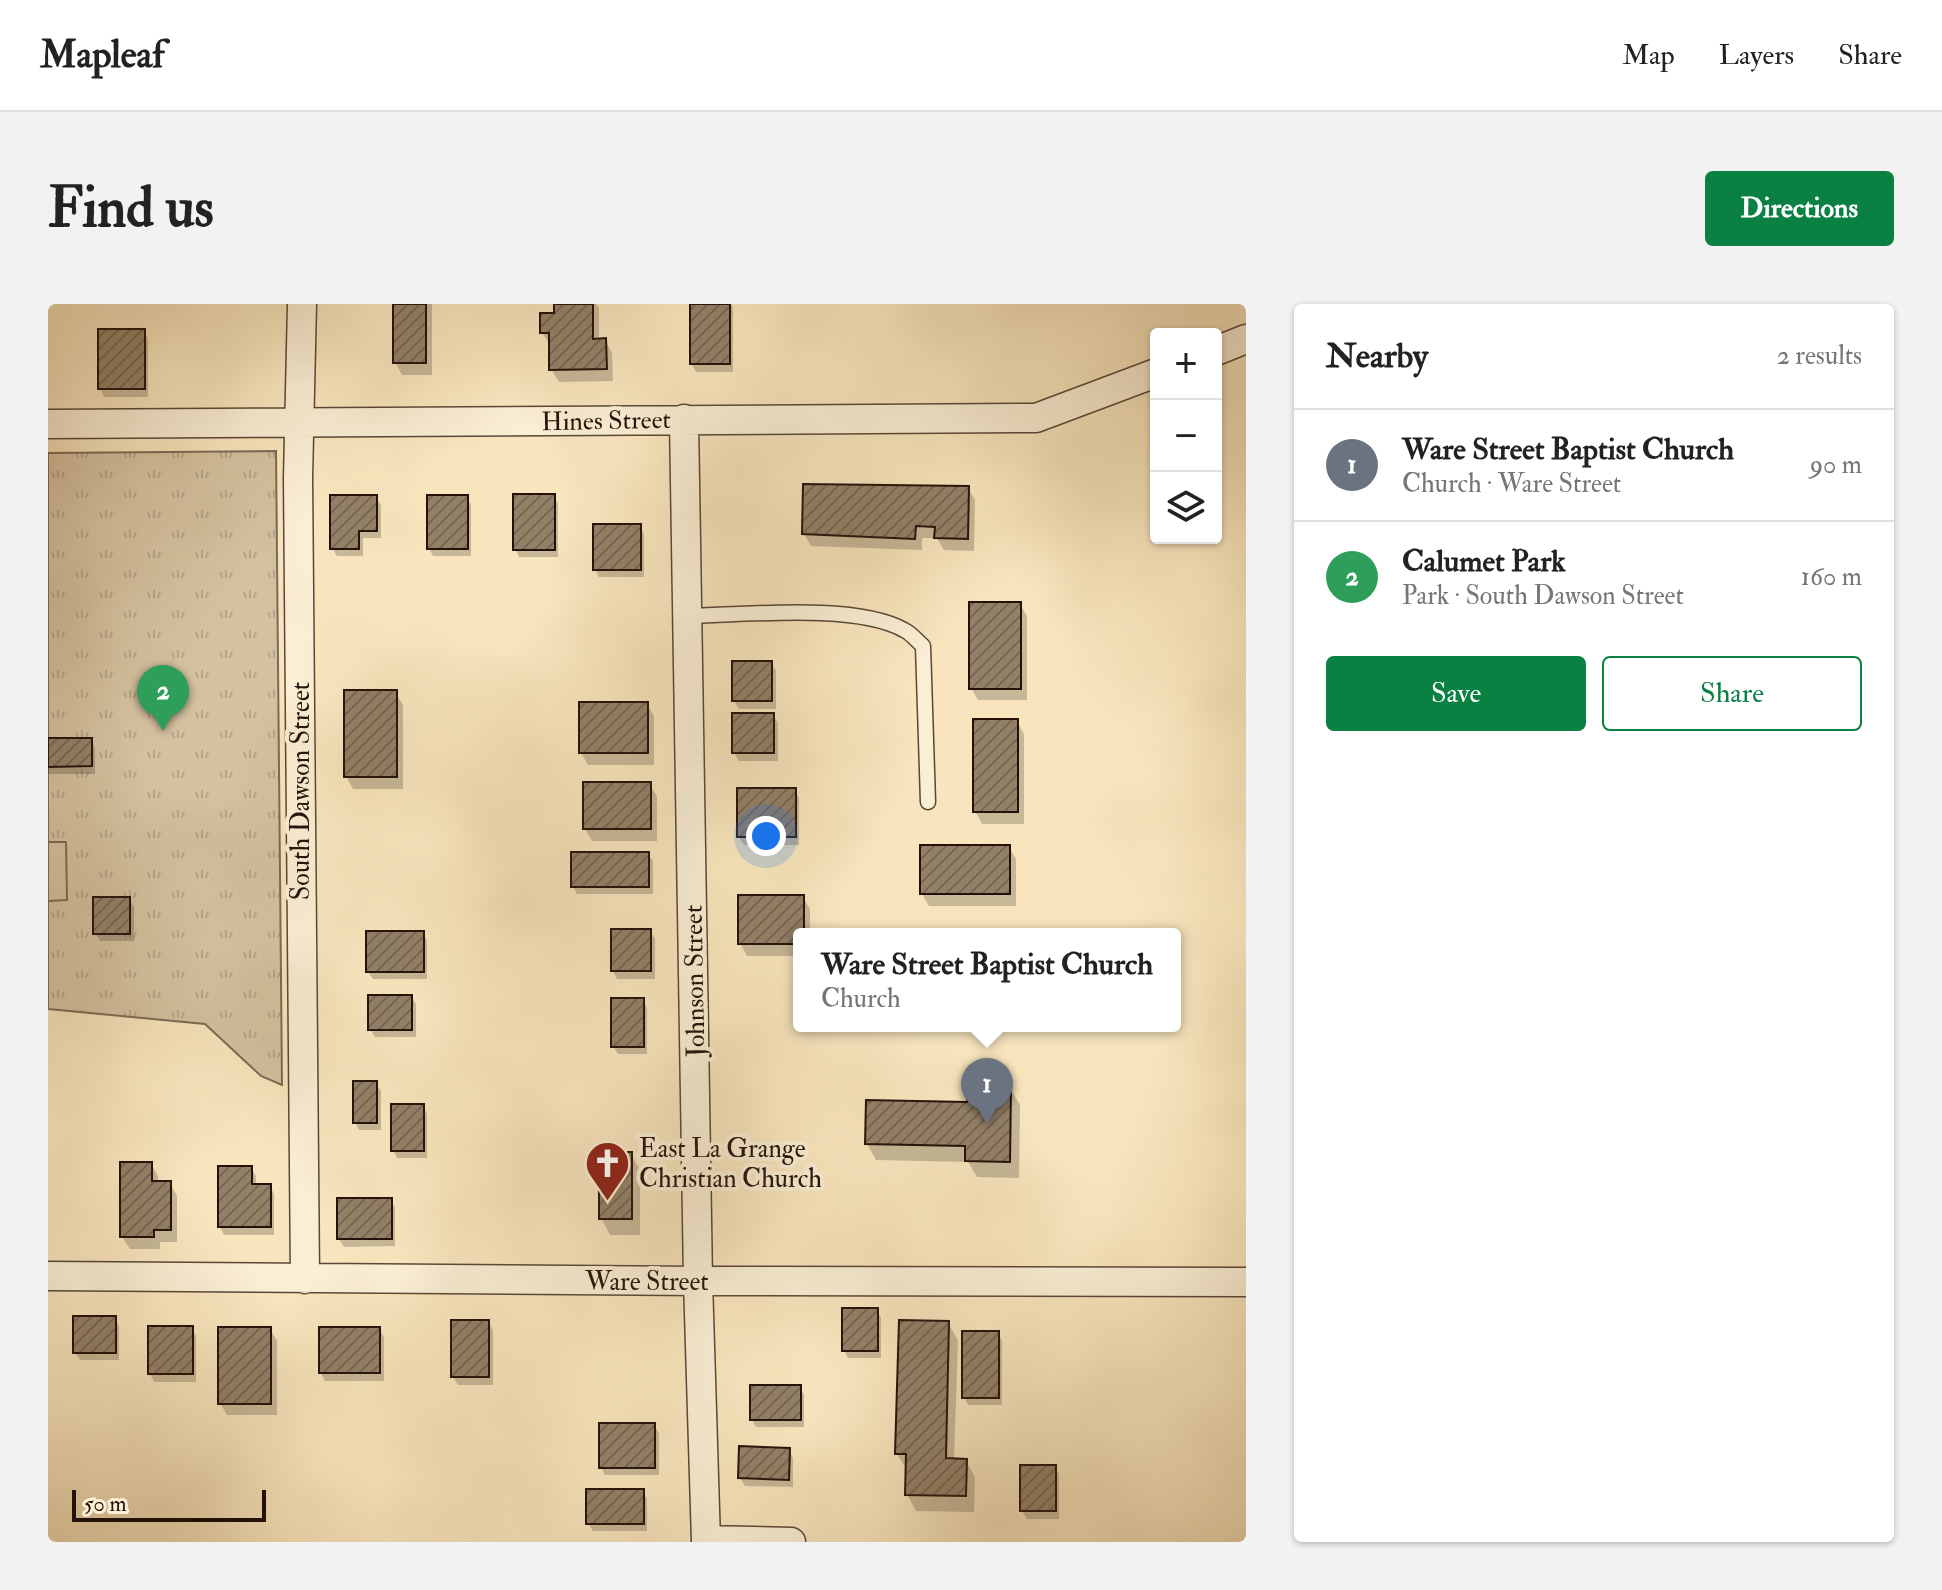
<!DOCTYPE html>
<html lang="en">
<head>
<meta charset="utf-8">
<style>
	body { margin:0; font-family:"IM FELL Double Pica",serif; background:#f2f2f2; color:#222 }
	.controls { position:absolute; right:24px; top:24px; display:grid; overflow:hidden; border-radius:8px; box-shadow:0 2px 6px #0004 }
	.controls button { width:72px; height:72px; display:grid; place-items:center; padding:0; border:0; border-bottom:2px solid #e0e0e0; background:#fff; color:#222; font:40px sans-serif }
	.scale { position:absolute; left:24px; bottom:20px; width:194px; box-sizing:border-box; padding-left:8px; border:4px solid #24120a; border-top:0; font-size:22px; line-height:28px; white-space:nowrap; color:#24120a; -webkit-text-stroke:6px #faeed4; paint-order:stroke }
	.you { position:absolute; left:718px; top:532px; width:28px; height:28px; margin:-20px; border:6px solid #fff; border-radius:50%; background:#1a73e8; box-shadow:0 0 0 12px #1a73e833 }
	.badge { display:grid; place-items:center; width:52px; height:52px; border-radius:50%; background:#0b8043; color:#fff; font-size:26px; font-weight:700 }
	.pin { position:absolute; translate:-50% -66px; filter:drop-shadow(0 2px 4px #0008) }
	.pin::after { content:''; position:absolute; top:42px; width:28px; height:24px; background:inherit; clip-path:polygon(0 0,100% 0,50% 100%) }
	.popup { position:absolute; left:745px; top:624px; width:388px; height:104px; box-sizing:border-box; display:grid; place-content:center; border-radius:8px; background:#fff; filter:drop-shadow(0 2px 6px #0005); font-size:26px; white-space:nowrap; color:#767676 }
	.popup b { font-size:30px; color:#222 }
	.popup::after { content:''; position:absolute; left:50%; top:100%; margin-left:-16px; border:16px solid transparent; border-top-color:#fff }
	.list { margin:0; padding:0; list-style:none }
	h2 { display:flex; justify-content:space-between; align-items:center; height:104px; margin:0; padding:0 32px; font-size:34px }
	h2 small { font-size:26px; font-weight:400; color:#767676 }
	.list li { display:grid; grid-template-columns:52px 1fr auto; gap:24px; align-items:center; box-sizing:border-box; height:112px; padding:0 32px; border-top:2px solid #e0e0e0 }
	.list b { display:block; font-size:30px; white-space:nowrap }
	.list p { margin:0; font-size:26px; white-space:nowrap; color:#767676 }
	.list em { font-size:26px; font-style:normal; color:#767676 }
	.actions { display:flex; gap:16px; padding:24px 32px }
	.actions a { flex:1; padding:18px 0; border:2px solid #0b8043; border-radius:8px; text-align:center; font-size:28px; color:#0b8043 }
	.actions .main { background:#0b8043; color:#fff }
	.icon { flex:none; width:44px; height:44px; fill:none; stroke:currentColor; stroke-width:2; stroke-linecap:round; stroke-linejoin:round }
	.map { position:relative; flex:none; width:1198px; height:1238px; overflow:hidden; border-radius:8px }
	header { display:flex; align-items:center; gap:48px; box-sizing:border-box; height:112px; padding:0 40px; background:#fff; border-bottom:2px solid #e0e0e0 }
	header strong { font-size:38px }
	nav { display:flex; gap:44px; margin-inline-start:auto; font-size:28px }
	.intro { display:flex; align-items:center; justify-content:space-between; box-sizing:border-box; height:192px; padding:0 48px }
	h1 { margin:0; font-size:56px }
	.button { padding:20px 36px; border-radius:8px; background:#0b8043; color:#fff; font-size:28px; font-weight:700 }
	main { display:flex; gap:48px; padding:0 48px }
	aside { flex:1; background:#fff; border-radius:8px; box-shadow:0 2px 6px #0004 }
	.map>svg:first-child { display:block }
	.grass { fill:url(#grass-tufts); stroke:#7c6a54; stroke-width:2 }
	.pitch { fill:#d4c19f; stroke:#7c6a54; stroke-width:2 }
	.shadow { fill:#0003 }
	.building { fill:url(#building-hatch); stroke:#24120a; stroke-width:2 }
	.lines { fill:none; stroke-linecap:round; stroke-linejoin:round }
	.lane-casing { stroke:#594737; stroke-width:17 }
	.street-casing { stroke:#594737; stroke-width:31 }
	.lane { stroke:#faeed4; stroke-width:14 }
	.street { stroke:#faeed4; stroke-width:28 }
	.labels { text-anchor:middle; stroke-width:8; stroke-linejoin:round; paint-order:stroke }
	.street-label { font-size:26px; fill:#24120a; stroke:#faeed4 }
	.poi-label { font-size:26px; fill:#24120a; stroke:#faeed4; text-anchor:start }
</style>
</head>
<body>
<header>
<strong>Mapleaf</strong>
<nav><a>Map</a><a>Layers</a><a>Share</a></nav>
</header>
<div class="intro"><h1>Find us</h1><a class="button">Directions</a></div>
<main>
<div class="map">
<svg width="1198" height="1238" viewBox="0 0 1198 1238">
	<defs>
		<pattern id="grass-tufts" width="24" height="20" patternUnits="userSpaceOnUse" patternTransform="scale(2)"><rect width="24" height="20" fill="#d4c19f"/><path d="M3 7l-1-3M5 7V3M7 7l1-3M15 17l-1-3M17 17v-4M19 17l1-3" fill="none" stroke="#b6a588"/></pattern>
		<pattern id="building-hatch" width="6" height="6" patternUnits="userSpaceOnUse" patternTransform="scale(2)"><rect width="6" height="6" fill="#928067"/><path d="M-1 1l2-2M0 6l6-6M5 7l2-2" fill="none" stroke="#776753"/></pattern>
	</defs>
	<rect width="100%" height="100%" fill="#f8e5bd"/>
	<filter id="stains"><feTurbulence type="fractalNoise" baseFrequency=".0025" numOctaves="4"/><feColorMatrix values="0 0 0 0 .2 0 0 0 0 .09 0 0 0 0 .02 0 0 0 .5 -.17"/></filter>
	<radialGradient id="worn" r=".72"><stop offset=".6" stop-color="#630" stop-opacity="0"/><stop offset="1" stop-color="#630" stop-opacity=".3"/></radialGradient>
	<path class="grass" d="M 228,147 L 234,781 L 213,772 L 157,720 L 0,705 L 0,149 Z"/>
	<path class="pitch" d="M 0,538 L 18,538 L 19,596 L 0,597 Z"/>
	<path class="shadow" d="M 347,0 L 384,0 L 384,71 L 354,71 L 347,58 Z
		M 508,0 L 548,0 L 551,4 L 551,36 L 557,36 L 564,49 L 565,77 L 511,78 L 503,65 L 501,40 L 494,28 L 508,11 Z
		M 644,0 L 683,0 L 685,4 L 685,68 L 648,68 L 644,60 Z
		M 96,27 L 100,35 L 100,93 L 56,93 L 52,85 Z
		M 920,184 L 927,196 L 926,247 L 896,246 L 889,234 L 874,234 L 874,246 L 763,242 L 756,230 Z
		M 506,192 L 510,200 L 510,253 L 471,253 L 467,245 Z
		M 328,193 L 333,201 L 333,234 L 315,234 L 315,252 L 289,252 L 284,244 Z
		M 419,193 L 423,201 L 423,252 L 385,252 L 381,244 Z
		M 592,222 L 596,230 L 596,273 L 551,273 L 547,265 Z
		M 972,300 L 979,312 L 979,396 L 930,396 L 923,384 Z
		M 723,359 L 728,367 L 728,405 L 691,405 L 686,397 Z
		M 347,388 L 355,401 L 355,485 L 305,485 L 298,472 Z
		M 599,400 L 606,412 L 606,461 L 540,461 L 533,449 Z
		M 725,411 L 730,419 L 730,457 L 691,457 L 686,449 Z
		M 969,417 L 976,430 L 976,520 L 934,520 L 927,507 Z
		M 0,436 L 43,436 L 47,444 L 47,470 L 0,470 Z
		M 601,480 L 609,492 L 609,537 L 544,537 L 537,525 Z
		M 747,486 L 751,494 L 751,541 L 696,541 L 691,533 Z
		M 961,543 L 968,555 L 968,602 L 881,602 L 874,590 Z
		M 600,550 L 605,557 L 605,590 L 529,590 L 525,582 Z
		M 755,593 L 762,605 L 762,630 L 751,630 L 751,652 L 699,652 L 692,639 Z
		M 81,595 L 86,603 L 86,637 L 52,637 L 47,629 Z
		M 602,627 L 607,635 L 607,675 L 569,675 L 565,667 Z
		M 375,629 L 379,637 L 379,675 L 325,675 L 320,668 Z
		M 363,692 L 368,700 L 368,733 L 327,733 L 322,725 Z
		M 595,696 L 599,704 L 599,750 L 570,750 L 565,742 Z
		M 328,779 L 333,787 L 333,826 L 311,826 L 307,818 Z
		M 962,784 L 972,801 L 971,874 L 929,873 L 920,858 L 828,856 L 819,840 Z
		M 375,802 L 379,810 L 379,854 L 349,854 L 345,846 Z
		M 583,850 L 592,866 L 592,931 L 562,931 L 553,914 Z
		M 103,860 L 110,872 L 110,879 L 122,879 L 129,892 L 129,938 L 112,938 L 112,945 L 82,945 L 74,933 Z
		M 203,864 L 208,872 L 208,882 L 222,882 L 226,890 L 226,931 L 176,931 L 172,923 Z
		M 342,896 L 347,904 L 347,942 L 296,943 L 291,935 Z
		M 829,1006 L 833,1014 L 833,1054 L 800,1054 L 796,1046 Z
		M 67,1014 L 71,1022 L 71,1056 L 32,1056 L 27,1049 Z
		M 440,1018 L 445,1026 L 445,1081 L 410,1081 L 405,1073 Z
		M 900,1019 L 910,1036 L 906,1156 L 918,1157 L 927,1173 L 926,1208 L 868,1207 L 859,1190 L 859,1166 L 849,1150 Z
		M 144,1024 L 148,1032 L 148,1078 L 106,1078 L 102,1070 Z
		M 222,1025 L 229,1037 L 229,1111 L 179,1111 L 172,1099 Z
		M 331,1025 L 336,1033 L 336,1077 L 277,1077 L 273,1069 Z
		M 950,1029 L 954,1037 L 954,1101 L 920,1101 L 916,1093 Z
		M 752,1083 L 756,1091 L 756,1123 L 708,1123 L 704,1116 Z
		M 606,1121 L 611,1129 L 611,1171 L 557,1171 L 553,1163 Z
		M 741,1146 L 745,1154 L 745,1183 L 697,1182 L 692,1174 Z
		M 1006,1163 L 1011,1170 L 1011,1215 L 979,1215 L 974,1207 Z
		M 595,1187 L 599,1195 L 599,1227 L 545,1227 L 540,1219 Z"/>
	<path class="building" d="M 345,0 L 378,0 L 378,59 L 345,59 Z
		M 506,0 L 545,0 L 545,35 L 558,34 L 559,65 L 501,66 L 501,29 L 492,29 L 492,9 L 506,9 Z
		M 642,0 L 682,0 L 682,60 L 642,60 Z
		M 50,25 L 97,25 L 97,85 L 50,85 Z
		M 755,180 L 921,182 L 920,235 L 886,234 L 887,223 L 868,222 L 867,235 L 754,230 Z
		M 465,190 L 507,190 L 507,246 L 465,246 Z
		M 282,191 L 329,191 L 329,227 L 311,227 L 311,245 L 282,245 Z
		M 379,191 L 420,191 L 420,245 L 379,245 Z
		M 545,220 L 593,220 L 593,266 L 545,266 Z
		M 921,298 L 973,298 L 973,385 L 921,385 Z
		M 684,357 L 724,357 L 724,397 L 684,397 Z
		M 296,386 L 349,386 L 349,473 L 296,473 Z
		M 531,398 L 600,398 L 600,449 L 531,449 Z
		M 684,409 L 726,409 L 726,449 L 684,449 Z
		M 925,415 L 970,415 L 970,508 L 925,508 Z
		M 0,434 L 44,434 L 44,462 L 0,463 Z
		M 535,478 L 603,478 L 603,525 L 535,525 Z
		M 689,484 L 748,484 L 748,533 L 689,533 Z
		M 872,541 L 962,541 L 962,590 L 872,590 Z
		M 523,548 L 601,548 L 601,583 L 523,583 Z
		M 690,591 L 756,591 L 756,630 L 751,630 L 751,640 L 690,640 Z
		M 45,593 L 82,593 L 82,630 L 45,630 Z
		M 563,625 L 603,625 L 603,667 L 563,667 Z
		M 318,627 L 376,627 L 376,668 L 318,668 Z
		M 320,691 L 364,691 L 364,726 L 320,726 Z
		M 563,694 L 596,694 L 596,743 L 563,743 Z
		M 305,777 L 329,777 L 329,819 L 305,819 Z
		M 920,782 L 963,783 L 962,858 L 917,857 L 917,842 L 817,840 L 818,796 L 919,798 Z
		M 343,800 L 376,800 L 376,847 L 343,847 Z
		M 551,848 L 584,848 L 584,915 L 551,915 Z
		M 72,858 L 104,858 L 104,877 L 123,877 L 123,926 L 106,926 L 106,933 L 72,933 Z
		M 170,862 L 204,862 L 204,880 L 223,880 L 223,923 L 170,923 Z
		M 289,894 L 344,894 L 344,935 L 289,935 Z
		M 794,1004 L 830,1004 L 830,1047 L 794,1047 Z
		M 25,1012 L 68,1012 L 68,1049 L 25,1049 Z
		M 403,1016 L 441,1016 L 441,1073 L 403,1073 Z
		M 851,1016 L 901,1017 L 898,1154 L 919,1155 L 918,1192 L 857,1191 L 858,1150 L 847,1150 Z
		M 100,1022 L 145,1022 L 145,1070 L 100,1070 Z
		M 170,1023 L 223,1023 L 223,1100 L 170,1100 Z
		M 271,1023 L 332,1023 L 332,1069 L 271,1069 Z
		M 914,1027 L 951,1027 L 951,1094 L 914,1094 Z
		M 702,1081 L 753,1081 L 753,1116 L 702,1116 Z
		M 551,1119 L 607,1119 L 607,1164 L 551,1164 Z
		M 691,1142 L 742,1144 L 741,1176 L 690,1174 Z
		M 972,1161 L 1008,1161 L 1008,1207 L 972,1207 Z
		M 538,1185 L 596,1185 L 596,1220 L 538,1220 Z"/>
	<g class="lines">
		<defs>
			<path id="lane" d="M 640,312 C 696,311 808,299 856,326 C 863,329 869,337 875,342 L 880,498"/>
			<path id="street" d="M 254,0 L 250,174 L 257,975
				M 1168,47 L 1198,35
				M 636,115 L 650,977 L 658,1238
				M 0,120 L 988,114 L 1108,69
				M 0,972 L 650,977 L 1198,978
				M 658,1236 L 743,1238"/>
		</defs>
		<use href="#lane" class="lane-casing"/>
		<use href="#street" class="street-casing"/>
		<use href="#lane" class="lane"/>
		<use href="#street" class="street"/>
	</g>
	<defs>
		<symbol id="church-pin" viewBox="-11 -11 22 30"><path d="M0 17L-7.5 6A9.5 9.5 0 1 1 7.5 6Z" fill="#8f2418" stroke="#faeed4"/><path d="M-1.2-6h2.4v3.5h3.3v2.4h-3.3V6h-2.4V-.1h-3.3v-2.4h3.3Z" fill="#fff"/></symbol>
	</defs>
	<g fill-rule="evenodd">
		<use href="#church-pin" x="534" y="834" width="51" height="69"/>
	</g>
	<g class="labels">
		<g class="street-label">
			<text transform="translate(558 116) rotate(-1)" y="9">Hines Street</text>
			<text transform="translate(252 487) rotate(-90)" y="9">South Dawson Street</text>
			<text transform="translate(646 677) rotate(-91)" y="9">Johnson Street</text>
			<text x="599" y="986">Ware Street</text>
		</g>
		<g class="poi-label">
			<text x="591" y="853">East La Grange<tspan x="591" dy="30">Christian Church</tspan></text>
		</g>
	</g>
	<rect width="100%" height="100%" filter="url(#stains)"/>
	<rect width="100%" height="100%" fill="url(#worn)"/>
</svg>
<div class="controls">
<button>+</button>
<button>−</button>
<button><svg class="icon" aria-label="layers" viewBox="0 0 24 24"><path d="M12 4l9 5-9 5-9-5zM3 14l9 5 9-5"/></svg></button>
</div>
<div class="scale">50 m</div>
<div class="you"></div>
<div class="pin badge" style="left:939px;top:820px;background:#6b7280">1</div>
<div class="popup"><b>Ware Street Baptist Church</b>Church</div>
<div class="pin badge" style="left:115px;top:427px;background:#2e9e5b">2</div>
</div>
<aside>
<h2>Nearby<small>2 results</small></h2>
<ul class="list">
<li><span class="badge" style="background:#6b7280">1</span><div><b>Ware Street Baptist Church</b><p>Church · Ware Street</p></div><em>90 m</em></li>
<li><span class="badge" style="background:#2e9e5b">2</span><div><b>Calumet Park</b><p>Park · South Dawson Street</p></div><em>160 m</em></li>
</ul>
<div class="actions"><a class="main">Save</a><a>Share</a></div>
</aside>
</main>
</body>
</html>
